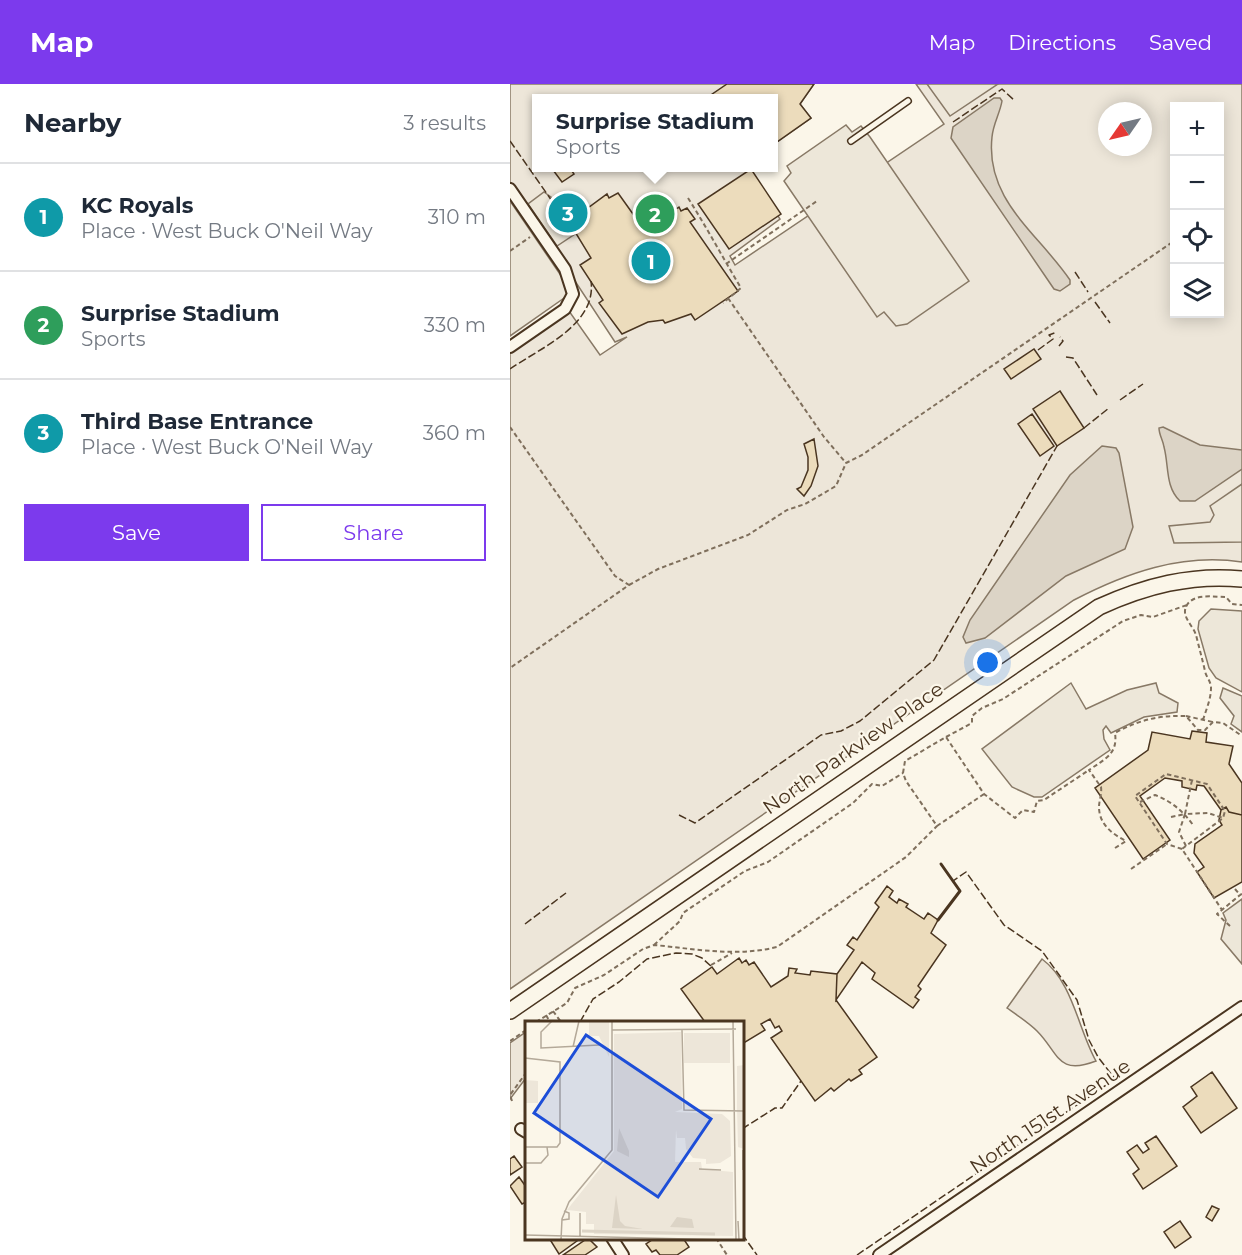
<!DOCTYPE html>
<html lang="en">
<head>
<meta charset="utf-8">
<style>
	body { margin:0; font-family:Montserrat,sans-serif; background:#f6f6f7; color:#1f2937 }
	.controls { position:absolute; right:18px; top:18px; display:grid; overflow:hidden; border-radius:0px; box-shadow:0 3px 15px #0003 }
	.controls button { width:54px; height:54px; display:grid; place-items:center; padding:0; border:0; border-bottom:2px solid #e0e1e3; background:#fff; color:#1f2937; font:30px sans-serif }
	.compass { position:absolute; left:588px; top:18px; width:54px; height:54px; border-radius:50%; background:#fff; box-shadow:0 3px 15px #0003; rotate:236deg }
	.you { position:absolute; left:478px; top:579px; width:21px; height:21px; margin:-15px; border:4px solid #fff; border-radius:50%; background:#1a73e8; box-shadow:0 0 0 9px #1a73e833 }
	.badge { display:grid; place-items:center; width:39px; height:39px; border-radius:50%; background:#7c3aed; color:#fff; font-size:20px; font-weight:700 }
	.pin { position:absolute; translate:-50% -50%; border:3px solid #fff; box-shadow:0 2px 6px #0006 }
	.popup { position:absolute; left:22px; top:10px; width:246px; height:78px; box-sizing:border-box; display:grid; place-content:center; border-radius:0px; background:#fff; filter:drop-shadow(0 2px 4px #0005); font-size:20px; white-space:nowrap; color:#747a83 }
	.popup b { font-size:22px; color:#1f2937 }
	.popup::after { content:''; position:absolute; left:50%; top:100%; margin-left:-12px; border:12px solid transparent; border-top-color:#fff }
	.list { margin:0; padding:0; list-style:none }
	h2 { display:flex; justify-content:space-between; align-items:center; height:78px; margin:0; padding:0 24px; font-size:26px }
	h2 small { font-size:20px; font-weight:400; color:#747a83 }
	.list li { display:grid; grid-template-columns:39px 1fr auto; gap:18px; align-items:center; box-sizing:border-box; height:108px; padding:0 24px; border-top:2px solid #e0e1e3 }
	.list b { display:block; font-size:22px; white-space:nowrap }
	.list p { margin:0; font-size:20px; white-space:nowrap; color:#747a83 }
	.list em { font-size:20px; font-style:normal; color:#747a83 }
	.actions { display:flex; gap:12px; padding:18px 24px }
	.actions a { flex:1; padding:14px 0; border:2px solid #7c3aed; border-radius:0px; text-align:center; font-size:21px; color:#7c3aed }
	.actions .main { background:#7c3aed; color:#fff }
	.icon { flex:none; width:33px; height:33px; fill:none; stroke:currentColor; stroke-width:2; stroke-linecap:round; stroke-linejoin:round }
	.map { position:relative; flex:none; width:732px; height:1171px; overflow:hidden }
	header { display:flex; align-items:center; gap:36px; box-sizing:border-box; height:84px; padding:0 30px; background:#7c3aed; color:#fff }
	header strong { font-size:28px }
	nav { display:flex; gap:33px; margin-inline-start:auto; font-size:21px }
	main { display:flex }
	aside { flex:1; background:#fff }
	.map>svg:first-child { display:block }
	.green { fill:#ede6d9; stroke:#887966; stroke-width:1.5; fill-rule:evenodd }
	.parking { fill:#ede7d9; stroke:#887966; stroke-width:1.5 }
	.water { fill:#dcd4c6; stroke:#887966; stroke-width:1.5 }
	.building { fill:#ecdcbc; stroke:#4a3520; stroke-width:1.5 }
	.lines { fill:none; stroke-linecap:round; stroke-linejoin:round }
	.lane-casing { stroke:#4a3520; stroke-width:8 }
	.street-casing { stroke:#4a3520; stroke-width:14 }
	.secondary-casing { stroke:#4a3520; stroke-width:18 }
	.path { stroke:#7f6f5c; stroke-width:2; stroke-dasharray:4.5 3; stroke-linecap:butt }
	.lane { stroke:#fbf6e9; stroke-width:5 }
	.street { stroke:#fbf6e9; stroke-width:10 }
	.secondary { stroke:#fbf6e9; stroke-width:15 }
	.fence { stroke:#4a3520; stroke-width:1.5; stroke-dasharray:8 3; stroke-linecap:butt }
	.wall { stroke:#4a3520; stroke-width:3 }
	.labels { text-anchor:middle; stroke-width:4.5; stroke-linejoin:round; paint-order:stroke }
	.street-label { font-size:20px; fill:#4a3520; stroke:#fbf6e9 }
	.inset-river { fill:none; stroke:#dcd4c6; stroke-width:3 }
	.inset-road { fill:none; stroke:#b4a999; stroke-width:1.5 }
	.view { fill:#1d4ed8; fill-opacity:0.15; stroke:#1d4ed8; stroke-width:3 }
	.inset-edge { fill:none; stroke:#4a3520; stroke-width:3 }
</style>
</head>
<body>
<header>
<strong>Map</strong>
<nav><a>Map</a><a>Directions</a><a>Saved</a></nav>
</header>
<main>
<aside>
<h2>Nearby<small>3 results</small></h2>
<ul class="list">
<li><span class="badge" style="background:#0f9aa8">1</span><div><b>KC Royals</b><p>Place · West Buck O'Neil Way</p></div><em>310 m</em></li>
<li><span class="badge" style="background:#2e9e5b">2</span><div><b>Surprise Stadium</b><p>Sports</p></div><em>330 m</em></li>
<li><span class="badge" style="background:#0f9aa8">3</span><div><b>Third Base Entrance</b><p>Place · West Buck O'Neil Way</p></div><em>360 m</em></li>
</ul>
<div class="actions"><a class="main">Save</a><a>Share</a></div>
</aside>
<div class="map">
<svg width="732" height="1171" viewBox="0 0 732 1171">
	<rect width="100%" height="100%" fill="#fbf6e9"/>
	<path class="green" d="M 0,0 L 304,0 L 290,20 L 301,34 L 264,60 L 264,15 L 27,15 L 27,84 L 236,84 L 270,135 L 220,172 L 225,181 L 434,40 L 406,0 L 732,0 L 732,478 C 671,469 616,489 564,516 L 0,905 L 0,269 L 59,227 L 90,271 L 117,253 L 105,258 L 0,98 ZM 664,22 L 710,22 L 710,230 L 664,230 ZM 597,27 L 633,27 L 633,63 L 597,63 Z
		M 532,875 C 563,898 568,945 586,977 C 547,992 549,969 527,947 C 519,939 507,931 497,924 Z
		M 16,948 L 16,994 L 0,1015 L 0,959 Z"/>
	<path class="parking" d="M 417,0 L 488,0 L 440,32 Z
		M 336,41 L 342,48 L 351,42 L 360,53 L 459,197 L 397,240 L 386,242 L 374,228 L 367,233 L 274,97 L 281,89 L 277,82 Z
		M 34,108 L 45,116 L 68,148 L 47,162 L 18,120 Z
		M 0,117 L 54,196 L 57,212 L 0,252 Z
		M 732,400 L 732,458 L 664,459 L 659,442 L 700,438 L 704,431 L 700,422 Z
		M 701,525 L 732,527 L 732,608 L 706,594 L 699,584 L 688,545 L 689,537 Z
		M 561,599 L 576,625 L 617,606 L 646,599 L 649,609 L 668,619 L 667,628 L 634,633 L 601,649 L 596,642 L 593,646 L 594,655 L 600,666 L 532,713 L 524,713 L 502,703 L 472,665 Z
		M 713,604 L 732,612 L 732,648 L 721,640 L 724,632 L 710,614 Z
		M 732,815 L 732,880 L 711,855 L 716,836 L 713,829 Z"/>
	<path class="water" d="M 484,14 L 490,14 L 492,17 C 490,29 483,40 482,53 C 475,116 528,149 560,196 L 560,200 L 550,207 L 544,205 L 441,54 L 443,43 Z
		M 653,343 L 690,361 L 732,366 L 732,385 L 685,417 L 670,417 C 655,403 659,381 654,363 C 653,356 649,351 649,344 Z
		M 592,362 L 606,364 L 609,369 L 623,443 L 615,465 L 556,492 L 475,554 L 456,559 L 453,553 L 460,536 L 560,391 Z"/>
	<path class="building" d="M 217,0 L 304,0 L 290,20 L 301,34 L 264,60 L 264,15 L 195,15 Z
		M 47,84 L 60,84 L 64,90 L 52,98 L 43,86 Z
		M 241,85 L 271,130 L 219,165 L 188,120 Z
		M 108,109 L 128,137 L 143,141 L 169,123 L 171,127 L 177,124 L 185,135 L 180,138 L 228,207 L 185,236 L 181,230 L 155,239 L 153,236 L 138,238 L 112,250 L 89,219 L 93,216 L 70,181 L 81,174 L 59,138 L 97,110 L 99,114 Z
		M 51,113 L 65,134 L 60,137 L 44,117 Z
		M 524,265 L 531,275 L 501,295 L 494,285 Z
		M 550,307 L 574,344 L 547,362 L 523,325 Z
		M 522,330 L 544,362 L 530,372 L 508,340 Z
		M 304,355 L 308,382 L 301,402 L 294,412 L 287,405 L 291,403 L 298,386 L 298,373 L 294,360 Z
		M 682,647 L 697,649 L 696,658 L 723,662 L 719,680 L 732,699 L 732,731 L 719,728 L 716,723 L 711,726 L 694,702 L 687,701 L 686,706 L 672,703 L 672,697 L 655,694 L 630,712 L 660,756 L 633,775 L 585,704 L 638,666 L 642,648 L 680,655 Z
		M 716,723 L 719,728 L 732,731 L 732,798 L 704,814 L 687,788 L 694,783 L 684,769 L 685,760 L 712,741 L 709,736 L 711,726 Z
		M 377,802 L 383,807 L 379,813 L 387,819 L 389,815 L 398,820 L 396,823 L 414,835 L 418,829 L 428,836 L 421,849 L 436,861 L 408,902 L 411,905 L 405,913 L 409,916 L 403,924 L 362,895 L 365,889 L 352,878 L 326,916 L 327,890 L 344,866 L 337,861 L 343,853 L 347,856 L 369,823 L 365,819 Z
		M 229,874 L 232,879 L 236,876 L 239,881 L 244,878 L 261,903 L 278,892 L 279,884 L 287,885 L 285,889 L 300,891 L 301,887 L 327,890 L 326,916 L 367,973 L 349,986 L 352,990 L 341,997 L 339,995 L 324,1007 L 321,1004 L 305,1017 L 261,954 L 272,947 L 269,942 L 265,944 L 260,935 L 251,940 L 255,946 L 232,960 L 232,938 L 195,938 L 171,905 L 202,883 L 207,890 Z
		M 702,988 L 727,1024 L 691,1049 L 673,1023 L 687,1012 L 681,1003 Z
		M 646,1052 L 667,1082 L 633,1105 L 623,1090 L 629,1085 L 617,1068 L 627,1061 L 633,1069 L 639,1065 L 635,1059 Z
		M 4,1072 L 12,1083 L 0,1091 L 0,1075 Z
		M 9,1093 L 14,1100 L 16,1098 L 16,1118 L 12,1120 L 0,1102 Z
		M 702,1122 L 709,1125 L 702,1137 L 696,1133 Z
		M 670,1137 L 681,1153 L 665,1164 L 654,1148 Z
		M 39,1154 L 71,1154 L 49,1170 Z
		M 78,1154 L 87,1163 L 75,1171 L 53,1171 Z
		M 145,1154 L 173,1154 L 179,1163 L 167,1171 L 150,1171 L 146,1166 L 142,1168 L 136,1160 Z"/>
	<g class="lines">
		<defs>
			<path id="lane" d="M 341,57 L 398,17"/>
			<path id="street" d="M 0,105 L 55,185 L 63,210 L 55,225 L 0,263
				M 11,1045 L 16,1048
				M 102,1154 L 113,1171
				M 369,1171 L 732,923"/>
			<path id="secondary" d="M 0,927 L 589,523 C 635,502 681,490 732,495"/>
		</defs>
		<use href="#lane" class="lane-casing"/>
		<use href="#street" class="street-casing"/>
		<use href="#secondary" class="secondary-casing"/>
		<path class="path" d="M 178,114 C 197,144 213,174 231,204 L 213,219
			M 0,167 L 20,153
			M 216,180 L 307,117
			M 218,214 L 314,353 L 336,379
			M 0,343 L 105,492 L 119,501 L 0,584
			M 119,501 L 148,485 L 238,451 L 277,426 L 295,420 L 326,402 L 336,379 L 352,371 L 664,157
			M 676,632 L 703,638
			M 693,636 C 696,626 701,615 701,604 C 701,597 696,593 695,587 C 692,574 689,563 686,551 C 683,541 670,532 677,521 C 684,509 705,513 716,513 L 722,520 L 732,521
			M 436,653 L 462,639 L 462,632 L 472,624 L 493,615 L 613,537 L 631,531 L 643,533 L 677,521
			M 474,710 L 427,742 L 396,697 L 393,689 L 395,677 L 436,653 L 474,710 L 505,734 L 513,726 L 524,728 L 527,717 L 534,716 L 579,686
			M 630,718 L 645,711 C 661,717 673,727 683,741
			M 675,730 L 682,696
			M 661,733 L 675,730
			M 676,762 L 669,748 L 675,730 L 698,729 L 713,734 L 672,765 L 712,826
			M 605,764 L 616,757 C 602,750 589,740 589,723 C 589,717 592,710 591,703 L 579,686 C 595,675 608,670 605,649 C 628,636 650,631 676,632 L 688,646 L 695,646 L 703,638 L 713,639 L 732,652
			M 672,765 L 657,760 L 625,712 L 656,690 L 697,700 L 715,727 L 713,734
			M 621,785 L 657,760
			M 725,805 L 730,811 L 732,810
			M 720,842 L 707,830 L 730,811
			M 144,861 L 170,837 L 173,829 L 235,787 L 258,778 L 343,719 L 362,700 L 372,702 L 393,689
			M 201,881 L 222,869
			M 43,927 L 51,938
			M 36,931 L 40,938
			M 26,938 L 57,919 L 65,904 L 94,891 L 133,865 L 144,861 C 186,865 226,873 267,863 L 396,773 L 427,742
			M 0,957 L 16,946
			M 2,1017 L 0,1011 L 16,989
			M 206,1154 L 217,1171"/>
		<use href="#lane" class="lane"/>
		<use href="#street" class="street"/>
		<use href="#secondary" class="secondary"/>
		<path class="fence" d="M 443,38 L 492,5 L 504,16
			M 0,57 L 42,117
			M 57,138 L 65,150
			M 565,188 L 578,208
			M 585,218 L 600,239
			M 549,262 L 553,257 L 550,253
			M 528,266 L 543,255 L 539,251 L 547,248
			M 556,273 L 563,274 L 587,311
			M 0,285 C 30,264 87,241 81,197
			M 610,316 L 633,300
			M 574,344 L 599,324
			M 169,731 L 185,739 L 311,651 L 331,647 L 350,637 L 424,576 L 547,362
			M 15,840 L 56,809
			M 70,938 L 83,915 L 109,898 L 137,875 L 166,869 L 182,870 L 192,874 L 202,883
			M 232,1045 L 265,1024 L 272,1024 L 291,997
			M 232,1150 L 247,1171
			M 347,1171 L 605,995 L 588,973 L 579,956 L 567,916 L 532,867 L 494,841 L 456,788 L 443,797"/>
		<path class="wall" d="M 428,836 L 450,807 L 431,780"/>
	</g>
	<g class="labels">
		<g class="street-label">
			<text transform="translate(343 664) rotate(-35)" y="7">North Parkview Place</text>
			<text transform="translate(540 1032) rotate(-34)" y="7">North 151st Avenue</text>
		</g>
	</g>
	<g transform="translate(15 937)">
		<rect width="219" height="219" fill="#fbf6e9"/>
		<path d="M 64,0 L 84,0 L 84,36 L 74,15 L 64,15 ZM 156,11 L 157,88 L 150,91 L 197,93 L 205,100 L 206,135 L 195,142 L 181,143 L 181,138 L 168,137 L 161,128 L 160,117 L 152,117 L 151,109 L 150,141 L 176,141 L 177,148 L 208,151 L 208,215 L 69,213 L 69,203 L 61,203 L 61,191 L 42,189 L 89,130 L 89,13 ZM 159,12 L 205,12 L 205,42 L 159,42 ZM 219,44 L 219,128 L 213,126 L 212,87 L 212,45 ZM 0,59 L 13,60 L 13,82 L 0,82 Z" fill="#ede6d9"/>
		<path d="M 94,107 L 104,130 L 104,136 L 92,130 ZM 91,174 L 95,200 L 100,205 L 118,208 L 87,207 ZM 152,196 L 167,198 L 169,207 L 145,206 Z" fill="#dcd4c6"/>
		<path class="inset-river" d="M 57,210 L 190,213"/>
		<path class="inset-road" d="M 27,0 L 16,11 L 16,27 L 74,24M 208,0 L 211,219M 87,9 L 211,8M 157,9 L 159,89 L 219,90M 48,26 L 54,0M 0,37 L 35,41 L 35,122 L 32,126 L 0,126M 218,129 L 218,149M 0,142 L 16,142 L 23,134 L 22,126M 174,148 L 196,149M 55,192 L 55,215M 37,199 L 44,198 L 44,192 L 39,190M 213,200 L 214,219M 0,214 L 204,219M 36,219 L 37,198 L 44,181 L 87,129 L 87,0"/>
		<path class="view" d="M 61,14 L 186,98 L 133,176 L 9,92 Z"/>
		<rect width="219" height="219" class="inset-edge"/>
	</g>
</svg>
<div class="controls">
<button>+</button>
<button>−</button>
<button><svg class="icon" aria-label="locate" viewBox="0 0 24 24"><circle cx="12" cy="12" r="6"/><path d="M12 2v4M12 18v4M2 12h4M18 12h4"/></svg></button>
<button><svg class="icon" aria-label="layers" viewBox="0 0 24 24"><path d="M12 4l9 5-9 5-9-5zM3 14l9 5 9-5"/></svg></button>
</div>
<svg class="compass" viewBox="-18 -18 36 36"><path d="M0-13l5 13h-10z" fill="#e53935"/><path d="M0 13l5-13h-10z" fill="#747a83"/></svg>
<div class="you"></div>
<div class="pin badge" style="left:141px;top:177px;background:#0f9aa8">1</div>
<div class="pin badge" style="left:145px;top:130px;background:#2e9e5b">2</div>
<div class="popup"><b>Surprise Stadium</b>Sports</div>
<div class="pin badge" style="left:58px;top:129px;background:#0f9aa8">3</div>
</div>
</main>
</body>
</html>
